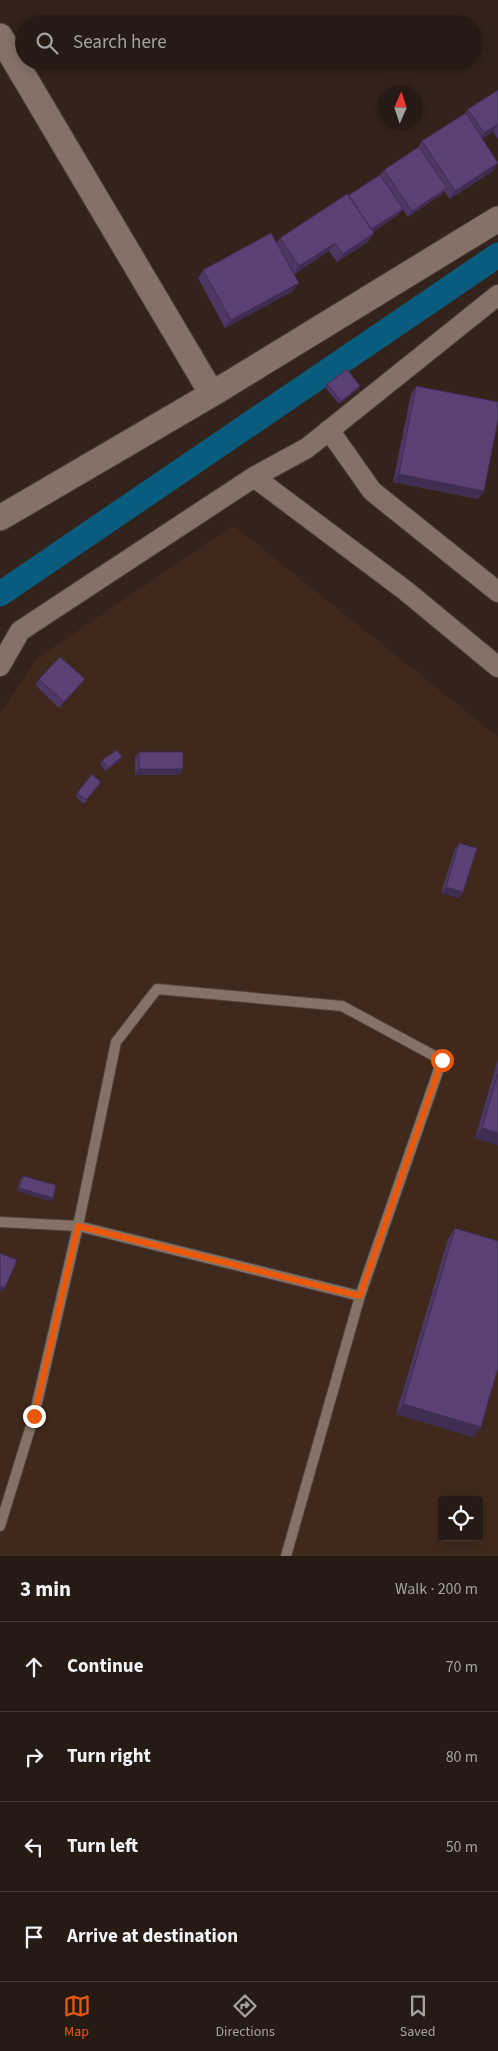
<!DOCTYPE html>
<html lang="en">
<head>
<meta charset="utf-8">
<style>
	body { margin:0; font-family:"Source Sans 3",sans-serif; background:#2e231d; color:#f1f3f6 }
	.controls { position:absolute; right:15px; bottom:15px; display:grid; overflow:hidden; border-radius:5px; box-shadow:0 2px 12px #0003 }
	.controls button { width:45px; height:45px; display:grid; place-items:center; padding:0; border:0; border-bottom:1px solid #423834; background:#261a14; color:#f1f3f6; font:25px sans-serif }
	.compass { position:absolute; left:378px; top:85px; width:45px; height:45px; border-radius:50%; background:#261a14; box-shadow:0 2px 12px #0003; rotate:3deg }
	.stop { position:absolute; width:15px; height:15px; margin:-11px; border:4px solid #ea580c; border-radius:50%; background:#fff }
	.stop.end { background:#ea580c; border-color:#fff; box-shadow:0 1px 5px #0008 }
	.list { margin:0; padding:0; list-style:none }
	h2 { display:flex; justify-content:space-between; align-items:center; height:65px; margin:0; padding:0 20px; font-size:21px }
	h2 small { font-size:16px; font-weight:400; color:#a4a1a0 }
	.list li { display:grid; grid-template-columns:32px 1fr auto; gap:15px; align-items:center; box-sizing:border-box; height:90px; padding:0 20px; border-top:1px solid #423834 }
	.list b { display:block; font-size:19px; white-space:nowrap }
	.list em { font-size:16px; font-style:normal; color:#a4a1a0 }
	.icon { flex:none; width:28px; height:28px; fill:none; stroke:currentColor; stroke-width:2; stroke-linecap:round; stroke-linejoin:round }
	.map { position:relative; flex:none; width:498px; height:1556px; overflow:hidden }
	.search { position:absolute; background:#261a14; box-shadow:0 2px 12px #0003; left:15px; right:15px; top:15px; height:55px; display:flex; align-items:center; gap:12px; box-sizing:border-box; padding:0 18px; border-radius:28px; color:#a4a1a0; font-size:19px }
	.sheet { height:425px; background:#261a14 }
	nav { display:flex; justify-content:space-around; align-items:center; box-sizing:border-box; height:70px; border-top:1px solid #423834; background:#261a14; font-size:14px; color:#a4a1a0 }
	nav a { display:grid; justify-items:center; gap:2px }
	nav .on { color:#ea580c }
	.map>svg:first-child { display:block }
	.built { fill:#3f291d; fill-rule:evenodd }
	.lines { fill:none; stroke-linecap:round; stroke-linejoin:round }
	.canal { stroke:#095c7e; stroke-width:25 }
	.service-casing { stroke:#4f423b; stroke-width:12 }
	.minor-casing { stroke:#4f423b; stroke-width:22 }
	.tertiary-casing { stroke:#4f423b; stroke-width:27 }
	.service { stroke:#857267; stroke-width:10 }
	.minor { stroke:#857267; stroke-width:20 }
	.tertiary { stroke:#857267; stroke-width:25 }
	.wall { fill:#4d3765 }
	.shaded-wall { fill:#3f2d52 }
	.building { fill:#5a4075; stroke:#3f2d52 }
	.route { stroke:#ea580c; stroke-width:6 }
</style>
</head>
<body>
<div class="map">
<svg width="498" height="1556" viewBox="0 0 498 1556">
	<rect width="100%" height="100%" fill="#33231a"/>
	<path class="built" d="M 234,526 L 498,737 L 498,1556 L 0,1556 L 0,713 L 37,658 ZM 442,1500 L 479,1500 L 479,1537 L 442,1537 Z"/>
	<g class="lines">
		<path class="canal" d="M 0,594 L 498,255"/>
		<defs>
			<path id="service" d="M 0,1222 L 78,1226 L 360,1296 L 286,1556
				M 0,1526 L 34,1416 L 78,1226 L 116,1042 L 157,989 L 342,1006 L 442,1060 L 360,1296"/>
			<path id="minor" d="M 329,430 L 372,491 L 498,592
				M 254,477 L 307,448 L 498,295
				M 0,666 L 20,631 L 254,477 L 406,591 L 498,667"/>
			<path id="tertiary" d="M 0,36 L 212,394
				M 0,518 L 212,394 L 498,219"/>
		</defs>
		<use href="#service" class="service-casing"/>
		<use href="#minor" class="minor-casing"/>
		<use href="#tertiary" class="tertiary-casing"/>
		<use href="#service" class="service"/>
		<use href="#minor" class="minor"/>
		<use href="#tertiary" class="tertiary"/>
	</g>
	<path class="wall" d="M 498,90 L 498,139 L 493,132 L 482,139 L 493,171 L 450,199 L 444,191 L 442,194 L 408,217 L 402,209 L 398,215 L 373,232 L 374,233 L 368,242 L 337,262 L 329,251 L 294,274 L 293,291 L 225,328 L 198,278 L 203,270 L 277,243 L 280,238 L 380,175 L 384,170 L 418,147 L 422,141 L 465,113 L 468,109 Z
		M 327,384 L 358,389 L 339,404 L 325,387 Z
		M 416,386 L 478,499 L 393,482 L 411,394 Z
		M 39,679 L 85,679 L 80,685 L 59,708 L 35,685 Z
		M 139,752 L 183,769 L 179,775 L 135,775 L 135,758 Z
		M 102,760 L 120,761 L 105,771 L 100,763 Z
		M 101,782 L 84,804 L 75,796 L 77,793 Z
		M 459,843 L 459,898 L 441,893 L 455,849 Z
		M 498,1059 L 498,1145 L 475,1138 Z
		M 23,1176 L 53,1198 L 50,1201 L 17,1191 L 20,1179 Z
		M 455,1228 L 481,1427 L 473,1437 L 396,1414 L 448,1239 Z"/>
	<path class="shaded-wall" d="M 498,124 L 493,132 L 478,142 L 484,133 Z
		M 498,163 L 493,171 L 450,199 L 455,191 Z
		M 447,188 L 442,194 L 408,217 L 412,211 Z
		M 403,209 L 398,215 L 367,235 L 371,229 Z
		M 374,233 L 368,242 L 337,262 L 343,254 Z
		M 335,243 L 329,251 L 294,275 L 299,266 Z
		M 299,283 L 293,291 L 225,328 L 231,320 Z
		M 360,386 L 358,389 L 339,404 L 341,401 Z
		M 399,474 L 484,491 L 478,499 L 393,482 Z
		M 122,757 L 120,761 L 105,771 L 108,768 Z
		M 139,769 L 183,769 L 179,775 L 135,775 Z
		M 446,887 L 463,892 L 459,898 L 441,893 Z
		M 482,1128 L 498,1133 L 498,1145 L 475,1138 Z
		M 19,1188 L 53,1198 L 50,1201 L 17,1191 Z
		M 0,1286 L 5,1288 L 3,1292 L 0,1290 Z
		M 403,1404 L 481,1427 L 473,1437 L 396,1414 Z"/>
	<path class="building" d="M 498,90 L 498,124 L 484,133 L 468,109 Z
		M 466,113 L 498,163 L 455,191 L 422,141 Z
		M 419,147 L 447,188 L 412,211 L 384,170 Z
		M 380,175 L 403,209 L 371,229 L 349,195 Z
		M 347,194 L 374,233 L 343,254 L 335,243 L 299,266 L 280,238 Z
		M 271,233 L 299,283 L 231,320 L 203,270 Z
		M 347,369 L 360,386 L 341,401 L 327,384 Z
		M 416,386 L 498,402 L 498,420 L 484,491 L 399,474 Z
		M 60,657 L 85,679 L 64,702 L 39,679 Z
		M 117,750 L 122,757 L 108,768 L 102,760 Z
		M 139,752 L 183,752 L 183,769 L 139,769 Z
		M 92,774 L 101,782 L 86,800 L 77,793 Z
		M 459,843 L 477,848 L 463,892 L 446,887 Z
		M 498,1073 L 498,1133 L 482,1128 Z
		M 23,1176 L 56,1185 L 53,1198 L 19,1188 Z
		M 455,1228 L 498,1241 L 498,1368 L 481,1427 L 403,1404 Z
		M 0,1253 L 17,1260 L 5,1288 L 0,1286 Z"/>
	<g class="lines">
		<path class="route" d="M 34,1416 L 78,1226 L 360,1296 L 442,1060"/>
	</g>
</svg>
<div class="controls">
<button><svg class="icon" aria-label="locate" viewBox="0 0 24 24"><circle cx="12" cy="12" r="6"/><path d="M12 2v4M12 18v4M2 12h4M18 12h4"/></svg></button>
</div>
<svg class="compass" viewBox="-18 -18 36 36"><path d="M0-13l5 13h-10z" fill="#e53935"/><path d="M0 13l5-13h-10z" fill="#a4a1a0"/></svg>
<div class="stop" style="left:442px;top:1060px"></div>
<div class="stop end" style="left:34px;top:1416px"></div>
<div class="search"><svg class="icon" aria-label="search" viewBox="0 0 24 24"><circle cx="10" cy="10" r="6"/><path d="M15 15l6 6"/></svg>Search here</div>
</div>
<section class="sheet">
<h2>3 min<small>Walk · 200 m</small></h2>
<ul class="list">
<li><svg class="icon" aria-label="ahead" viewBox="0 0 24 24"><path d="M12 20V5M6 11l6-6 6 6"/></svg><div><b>Continue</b></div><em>70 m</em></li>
<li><svg class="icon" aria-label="right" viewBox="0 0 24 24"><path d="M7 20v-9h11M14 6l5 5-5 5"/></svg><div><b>Turn right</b></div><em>80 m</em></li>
<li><svg class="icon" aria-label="left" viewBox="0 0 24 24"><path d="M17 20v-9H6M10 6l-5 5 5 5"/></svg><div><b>Turn left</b></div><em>50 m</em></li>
<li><svg class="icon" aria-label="arrive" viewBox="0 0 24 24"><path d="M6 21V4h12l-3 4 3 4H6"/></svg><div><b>Arrive at destination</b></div></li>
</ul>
</section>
<nav>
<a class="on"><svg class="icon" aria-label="map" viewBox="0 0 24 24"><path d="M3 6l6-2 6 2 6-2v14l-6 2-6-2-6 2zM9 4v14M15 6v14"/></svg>Map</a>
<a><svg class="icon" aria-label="directions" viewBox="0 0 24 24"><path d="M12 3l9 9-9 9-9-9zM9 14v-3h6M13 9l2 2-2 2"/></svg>Directions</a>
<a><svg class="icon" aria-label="saved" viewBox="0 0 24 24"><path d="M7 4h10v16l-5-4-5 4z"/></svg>Saved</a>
</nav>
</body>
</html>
